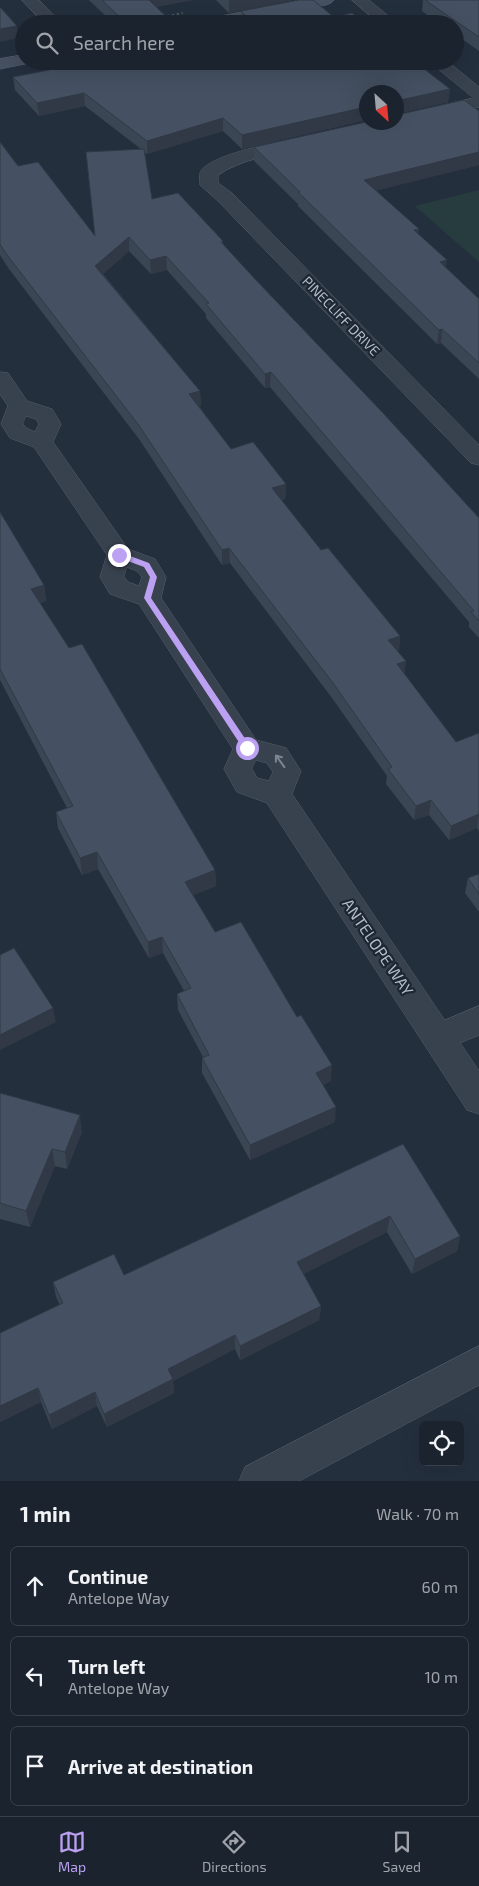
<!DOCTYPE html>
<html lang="en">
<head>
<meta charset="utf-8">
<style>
	body { margin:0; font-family:"Exo 2",sans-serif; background:#242b36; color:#f1f3f6 }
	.controls { position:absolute; right:15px; bottom:15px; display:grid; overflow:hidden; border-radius:8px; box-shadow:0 5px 20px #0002 }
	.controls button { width:45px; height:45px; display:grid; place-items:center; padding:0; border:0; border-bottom:1px solid #39404a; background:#1b232e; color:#f1f3f6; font:25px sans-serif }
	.compass { position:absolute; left:359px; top:85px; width:45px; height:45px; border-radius:50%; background:#1b232e; box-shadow:0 5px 20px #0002; rotate:154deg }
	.stop { position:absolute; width:15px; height:15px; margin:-11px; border:4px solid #bca0f2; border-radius:50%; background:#fff }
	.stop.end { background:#bca0f2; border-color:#fff; box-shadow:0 1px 5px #0008 }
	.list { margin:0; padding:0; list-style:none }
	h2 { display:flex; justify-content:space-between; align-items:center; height:65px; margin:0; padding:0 20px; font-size:21px }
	h2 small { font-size:16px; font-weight:400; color:#a0a4aa }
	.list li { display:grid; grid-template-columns:32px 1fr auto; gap:15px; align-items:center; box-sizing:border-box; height:80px; margin:0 10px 10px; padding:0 10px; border:1px solid #39404a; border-radius:8px }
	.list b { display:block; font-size:19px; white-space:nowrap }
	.list p { margin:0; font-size:16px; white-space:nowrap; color:#a0a4aa }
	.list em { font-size:16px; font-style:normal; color:#a0a4aa }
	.icon { flex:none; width:28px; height:28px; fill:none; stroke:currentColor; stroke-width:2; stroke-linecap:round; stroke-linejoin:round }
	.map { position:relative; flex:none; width:479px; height:1481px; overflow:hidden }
	.search { position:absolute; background:#1b232e; box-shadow:0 5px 20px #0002; left:15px; right:15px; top:15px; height:55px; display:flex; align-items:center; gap:12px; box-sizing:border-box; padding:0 18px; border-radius:28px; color:#a0a4aa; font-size:19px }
	.sheet { height:335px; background:#1b232e }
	nav { display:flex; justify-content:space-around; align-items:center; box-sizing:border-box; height:70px; border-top:1px solid #39404a; background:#1b232e; font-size:14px; color:#a0a4aa }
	nav a { display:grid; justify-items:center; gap:2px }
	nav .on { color:#bca0f2 }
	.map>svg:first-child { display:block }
	.green { fill:#263c3f }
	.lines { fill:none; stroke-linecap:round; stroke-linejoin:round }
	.minor-casing { stroke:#565f6c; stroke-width:1 }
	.tertiary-casing { stroke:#565f6c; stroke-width:1 }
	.secondary-casing { stroke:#565f6c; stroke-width:1 }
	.path { stroke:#44595c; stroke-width:2; stroke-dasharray:2.5 2.5; stroke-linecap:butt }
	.minor { fill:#38414e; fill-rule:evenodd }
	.tertiary { fill:#38414e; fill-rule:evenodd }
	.secondary { fill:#465061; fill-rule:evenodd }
	.wall { fill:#3b4654 }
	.shaded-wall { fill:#303945 }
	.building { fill:#455162; stroke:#303945 }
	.oneway { stroke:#7c8592 }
	.route { fill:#bca0f2 }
	.labels { text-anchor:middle; stroke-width:4.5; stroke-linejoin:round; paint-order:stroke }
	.far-street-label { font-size:14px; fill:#b4bcc9; stroke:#1d2633 }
	.street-label { font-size:16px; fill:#b4bcc9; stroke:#1d2633 }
</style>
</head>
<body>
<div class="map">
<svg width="479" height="1481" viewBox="0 0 479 1481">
	<rect width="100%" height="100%" fill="#242f3e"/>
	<path class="green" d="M 479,190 L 479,262 L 415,206 Z"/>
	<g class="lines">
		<defs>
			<path id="minor" d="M 22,0 L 39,0 L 62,24 L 45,24 Z
				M 352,0 L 369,0 L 398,24 L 380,24 Z
				M 429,61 L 447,61 L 479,87 L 479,107 L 396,126 L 390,125 L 388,122 L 396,122 L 396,116 L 473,98 Z
				M 290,140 L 296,141 L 299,145 L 296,149 C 269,156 242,159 218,175 L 218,183 L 232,193 L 479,445 L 479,465 L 471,463 L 218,201 L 200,185 C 200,182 199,176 200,173 C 205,156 273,143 290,140 Z
				M 479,1006 L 479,1035 L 438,1052 L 427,1048 L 422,1038 L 427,1028 Z
				M 479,1346 L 479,1385 L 299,1481 L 239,1481 L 245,1467 Z"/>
			<path id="tertiary" d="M 0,372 L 8,373 L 27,401 L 52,409 L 61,424 L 53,442 L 128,549 L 155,559 L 166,577 L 161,598 L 256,740 L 286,748 L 301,771 L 292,794 L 479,1071 L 479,1114 L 467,1110 L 267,803 L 237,792 L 224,769 L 233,749 L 139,604 L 110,594 L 100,577 L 107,555 L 34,447 L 10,438 L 1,424 L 8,406 L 0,394 ZM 26,416 L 36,419 L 39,424 L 35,432 L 26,428 L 23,424 ZM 127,567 L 137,571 L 142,577 L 139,586 L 128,582 L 124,577 ZM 256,760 L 267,763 L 273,772 L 269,781 L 257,778 L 252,769 Z"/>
			<path id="secondary" d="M 303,0 L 334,0 L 331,3 L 326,5 L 231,24 L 198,24 L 200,21 L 206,19 Z
				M 24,55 L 24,61 L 31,61 L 30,63 L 0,69 L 0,59 Z"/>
		</defs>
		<use href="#minor" class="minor-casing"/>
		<use href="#tertiary" class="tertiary-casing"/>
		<use href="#secondary" class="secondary-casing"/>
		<path class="path" d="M 162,17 L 183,13
			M 57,69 L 93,61"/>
		<use href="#minor" class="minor"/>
		<use href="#tertiary" class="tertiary"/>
		<use href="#secondary" class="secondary"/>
	</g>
	<path class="wall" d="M 89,0 L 193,0 L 156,7 L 174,24 L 114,24 Z
		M 216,0 L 293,0 L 229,13 Z
		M 423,0 L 479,0 L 479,51 L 455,34 L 455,24 L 440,24 L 422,11 Z
		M 241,11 L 334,17 L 365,24 L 241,24 Z
		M 95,61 L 414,61 L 450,89 L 448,102 L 396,114 L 396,92 L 366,92 L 366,120 L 242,149 L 223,131 L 147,154 L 144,152 L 152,199 L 178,193 L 223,241 L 223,245 L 254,278 L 383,413 L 479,518 L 479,638 L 469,627 L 469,622 L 270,387 L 265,388 L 206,318 L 206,314 L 167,270 L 151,274 L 129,251 L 103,274 L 200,391 L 201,406 L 199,406 L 231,449 L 253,442 L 286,484 L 285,499 L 281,500 L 321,550 L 328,548 L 400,636 L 399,650 L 397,651 L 406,661 L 404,674 L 456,742 L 479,733 L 479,831 L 477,828 L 449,840 L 429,815 L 414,820 L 386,784 L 387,776 L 332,698 L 230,563 L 222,565 L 139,439 L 9,269 L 0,255 L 0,142 L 18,166 L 38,162 L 95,236 L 86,152 L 141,149 L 85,106 L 39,116 L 15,90 L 13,77 Z
		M 254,147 L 479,165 L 376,190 L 419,235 L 446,268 L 479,299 L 479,379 L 441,343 L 437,344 L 298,206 L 298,204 L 254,161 Z
		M 0,512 L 44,585 L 46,601 L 40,603 L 69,648 L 215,870 L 216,886 L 193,895 L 215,932 L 331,1081 L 323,1085 L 335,1122 L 250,1160 L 202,1073 L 202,1058 L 203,1057 L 178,1010 L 177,994 L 184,991 L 163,953 L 149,958 L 98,869 L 82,875 L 58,828 L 56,812 L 67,808 L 0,680 Z
		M 479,874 L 479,912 L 465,893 L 468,878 Z
		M 0,1093 L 82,1132 L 67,1169 L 55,1166 L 30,1227 L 0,1219 Z
		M 403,1144 L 460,1236 L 457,1251 L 412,1274 L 387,1232 L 303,1274 L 321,1306 L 319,1320 L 240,1360 L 235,1349 L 173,1381 L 174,1393 L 107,1427 L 97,1406 L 52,1429 L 41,1402 L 0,1422 L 0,1333 L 60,1305 L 56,1297 L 53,1282 L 124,1275 Z"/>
	<path class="shaded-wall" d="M 145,0 L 193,0 L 145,9 Z
		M 229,0 L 293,0 L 229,13 Z
		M 17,26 L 18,38 L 0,42 L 0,29 Z
		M 450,89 L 448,102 L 396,114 L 397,101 Z
		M 84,93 L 85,106 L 39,116 L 37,103 Z
		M 366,107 L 366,120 L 242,149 L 242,135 Z
		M 223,118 L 223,131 L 147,154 L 147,141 Z
		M 479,152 L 479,165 L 363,194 L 364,180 Z
		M 419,229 L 418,243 L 414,230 Z
		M 129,237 L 129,251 L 96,280 L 95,266 Z
		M 166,256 L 167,270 L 151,274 L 150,260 Z
		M 447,260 L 445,274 L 440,262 Z
		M 442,329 L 441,343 L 437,344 L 439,330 Z
		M 271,372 L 270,387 L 265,388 L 265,374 Z
		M 200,391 L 201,406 L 190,409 L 189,394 Z
		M 286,484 L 285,499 L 272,503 L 272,488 Z
		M 229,548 L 230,563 L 222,565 L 222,550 Z
		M 44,585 L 46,601 L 34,605 L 31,589 Z
		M 400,636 L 399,650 L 387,654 L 388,640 Z
		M 406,661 L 404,676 L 397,664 Z
		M 431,800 L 429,815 L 414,820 L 416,806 Z
		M 479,814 L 477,828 L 449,840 L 451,826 Z
		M 97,852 L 98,869 L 82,875 L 80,858 Z
		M 215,870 L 216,886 L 186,898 L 185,882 Z
		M 162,937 L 163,953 L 149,958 L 148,942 Z
		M 53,1008 L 56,1022 L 0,1050 L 0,1035 Z
		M 332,1065 L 331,1081 L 315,1089 L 316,1073 Z
		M 336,1107 L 335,1122 L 250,1160 L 250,1145 Z
		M 80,1115 L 82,1132 L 67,1169 L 65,1152 Z
		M 52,1149 L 55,1166 L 30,1227 L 26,1211 Z
		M 390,1216 L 387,1232 L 296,1278 L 297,1262 Z
		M 460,1236 L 457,1251 L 412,1274 L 415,1259 Z
		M 321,1306 L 319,1320 L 240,1360 L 240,1346 Z
		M 235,1335 L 235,1349 L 173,1381 L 174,1393 L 107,1427 L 104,1414 L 168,1369 Z
		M 38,1388 L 41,1402 L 0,1422 L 0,1406 Z
		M 95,1392 L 97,1406 L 52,1429 L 49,1415 Z"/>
	<path class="building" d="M 102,0 L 149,0 L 174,24 L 127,24 Z
		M 299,0 L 313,0 L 334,17 L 352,13 L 365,24 L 254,24 L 241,11 Z
		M 425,0 L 479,0 L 479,37 Z
		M 0,7 L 17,26 L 0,29 Z
		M 95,61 L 414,61 L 450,89 L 396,101 L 396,92 L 366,92 L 366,107 L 242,135 L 223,118 L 147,141 L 84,93 L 37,103 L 13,77 Z
		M 464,100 L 479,111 L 479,152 L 364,180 L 419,229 L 414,230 L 447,260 L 440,262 L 479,299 L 479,363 L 442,329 L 439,330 L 298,192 L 300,192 L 254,147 L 366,122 L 396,122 L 396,115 Z
		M 0,142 L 18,166 L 38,162 L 95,236 L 86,152 L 144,149 L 152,199 L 178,193 L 223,241 L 221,242 L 254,278 L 383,413 L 479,518 L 479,621 L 471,612 L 474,611 L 271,372 L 265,374 L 206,304 L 209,303 L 166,256 L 150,260 L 129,237 L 95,266 L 200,391 L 189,394 L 231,449 L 253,442 L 286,484 L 272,488 L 321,550 L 328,548 L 400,636 L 388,640 L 406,661 L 397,664 L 456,742 L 479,733 L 479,814 L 451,826 L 431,800 L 416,806 L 388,769 L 392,767 L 333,683 L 229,548 L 222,550 L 138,424 L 7,255 L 0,244 Z
		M 0,512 L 44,585 L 31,589 L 69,648 L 82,644 L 215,870 L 185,882 L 215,932 L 241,922 L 297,1017 L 301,1015 L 332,1065 L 316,1073 L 336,1107 L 250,1145 L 202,1058 L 209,1055 L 177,994 L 191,988 L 162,937 L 148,942 L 97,852 L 80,858 L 56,812 L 73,806 L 0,669 Z
		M 479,874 L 479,894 L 468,878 Z
		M 14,948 L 53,1008 L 0,1035 L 0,955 Z
		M 0,1093 L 80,1115 L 65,1152 L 52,1149 L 26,1211 L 0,1203 Z
		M 403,1144 L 460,1236 L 415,1259 L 390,1216 L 297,1262 L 321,1306 L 240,1346 L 235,1335 L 168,1369 L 173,1379 L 104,1414 L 95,1392 L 49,1415 L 38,1388 L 0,1406 L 0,1333 L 63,1303 L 53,1282 L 114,1254 L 124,1275 Z"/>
	<defs><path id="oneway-shaft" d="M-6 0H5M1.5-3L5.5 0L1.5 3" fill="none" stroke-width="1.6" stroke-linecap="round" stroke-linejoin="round" transform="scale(1.25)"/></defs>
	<use class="oneway" href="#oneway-shaft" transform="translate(280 761) rotate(-126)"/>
	<path class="route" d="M 117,553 L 122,553 L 149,563 L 157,577 L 151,598 L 250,746 L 250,750 L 244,750 L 144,598 L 150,577 L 144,567 L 117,557 Z"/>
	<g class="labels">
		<g class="far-street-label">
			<text transform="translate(341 316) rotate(46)" y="5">PINECLIFF DRIVE</text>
		</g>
		<g class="street-label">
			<text transform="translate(378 947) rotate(56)" y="6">ANTELOPE WAY</text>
		</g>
	</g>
</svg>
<div class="controls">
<button><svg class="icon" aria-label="locate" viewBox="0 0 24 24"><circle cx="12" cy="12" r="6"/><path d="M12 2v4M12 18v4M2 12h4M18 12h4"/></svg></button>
</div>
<svg class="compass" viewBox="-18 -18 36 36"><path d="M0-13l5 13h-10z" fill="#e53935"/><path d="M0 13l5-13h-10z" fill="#a0a4aa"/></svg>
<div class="stop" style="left:247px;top:748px"></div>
<div class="stop end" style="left:119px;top:555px"></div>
<div class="search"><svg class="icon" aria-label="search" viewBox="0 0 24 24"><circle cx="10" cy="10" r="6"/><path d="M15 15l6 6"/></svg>Search here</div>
</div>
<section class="sheet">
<h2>1 min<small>Walk · 70 m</small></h2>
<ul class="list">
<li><svg class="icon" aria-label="ahead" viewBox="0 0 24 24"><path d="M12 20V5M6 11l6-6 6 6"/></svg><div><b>Continue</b><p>Antelope Way</p></div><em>60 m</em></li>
<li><svg class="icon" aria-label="left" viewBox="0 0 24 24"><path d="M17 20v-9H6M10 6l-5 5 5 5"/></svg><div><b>Turn left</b><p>Antelope Way</p></div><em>10 m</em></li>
<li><svg class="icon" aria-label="arrive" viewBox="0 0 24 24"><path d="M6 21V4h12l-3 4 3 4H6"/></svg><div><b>Arrive at destination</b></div></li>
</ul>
</section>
<nav>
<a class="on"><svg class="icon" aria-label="map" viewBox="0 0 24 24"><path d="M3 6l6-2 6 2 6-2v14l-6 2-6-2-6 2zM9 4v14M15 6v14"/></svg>Map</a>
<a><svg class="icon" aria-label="directions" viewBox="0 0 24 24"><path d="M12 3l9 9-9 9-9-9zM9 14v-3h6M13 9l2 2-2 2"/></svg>Directions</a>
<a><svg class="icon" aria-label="saved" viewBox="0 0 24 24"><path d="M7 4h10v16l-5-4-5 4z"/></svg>Saved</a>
</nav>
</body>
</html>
